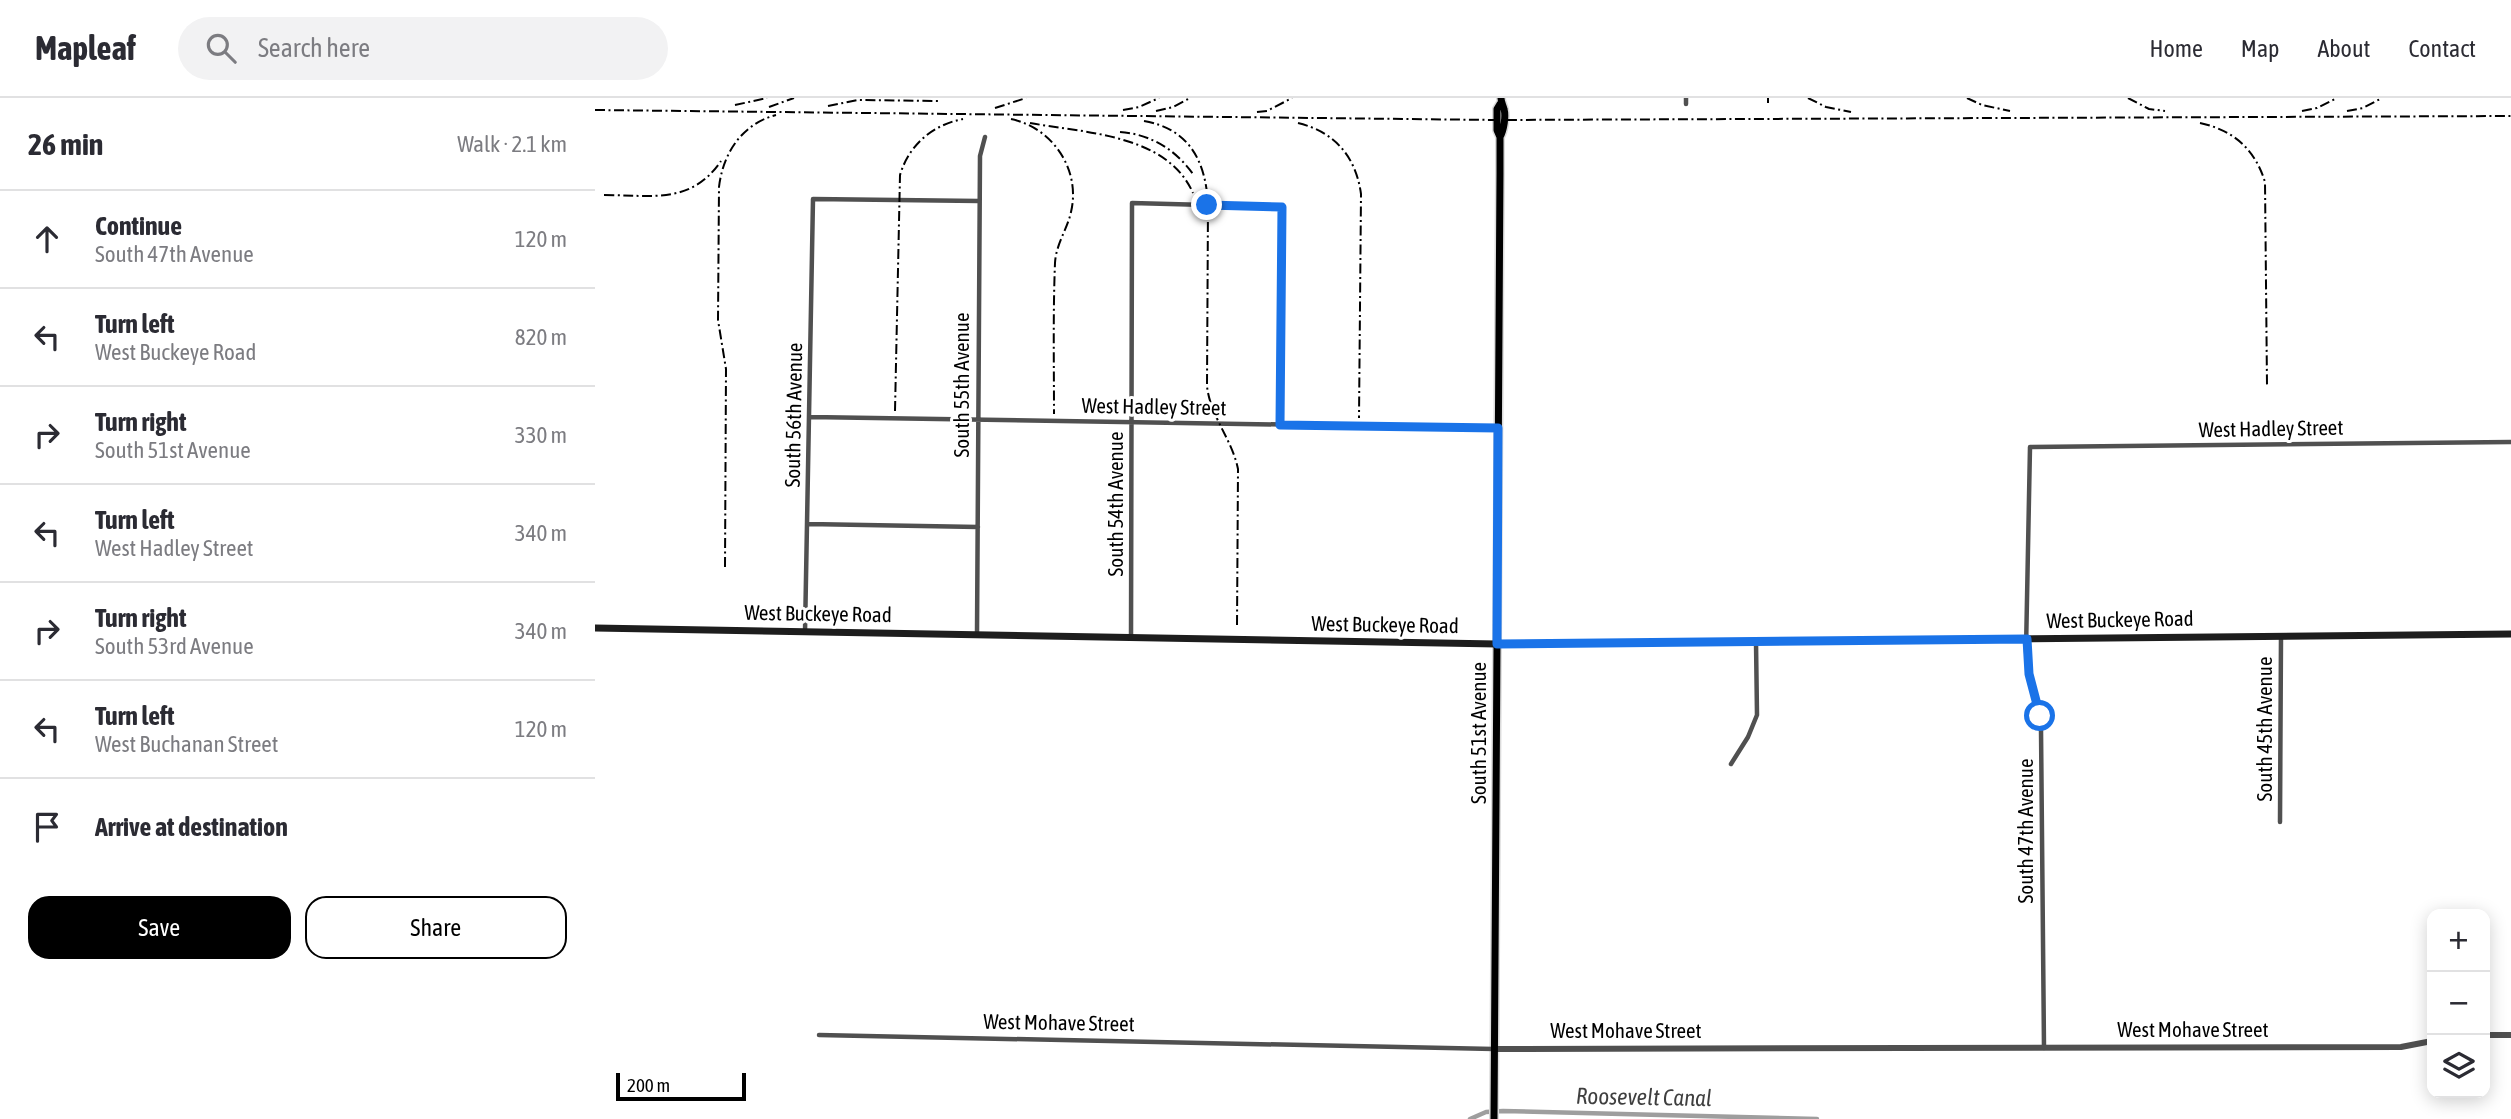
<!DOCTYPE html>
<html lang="en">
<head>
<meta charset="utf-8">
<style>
	body { margin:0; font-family:"Asap Condensed",sans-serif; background:#f2f2f3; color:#2b2b33 }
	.controls { position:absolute; right:21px; bottom:21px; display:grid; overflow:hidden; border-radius:14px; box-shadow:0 4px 18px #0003 }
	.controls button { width:63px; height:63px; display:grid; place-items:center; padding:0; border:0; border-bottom:2px solid #e1e1e2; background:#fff; color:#2b2b33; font:35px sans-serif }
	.scale { position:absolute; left:21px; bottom:18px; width:130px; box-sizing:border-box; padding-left:7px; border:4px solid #000; border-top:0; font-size:19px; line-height:24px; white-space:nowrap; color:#000; -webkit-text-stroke:5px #fff; paint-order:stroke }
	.stop { position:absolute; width:21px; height:21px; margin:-16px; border:5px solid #1a73e8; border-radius:50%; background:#fff }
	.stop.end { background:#1a73e8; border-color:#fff; box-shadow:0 2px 7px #0008 }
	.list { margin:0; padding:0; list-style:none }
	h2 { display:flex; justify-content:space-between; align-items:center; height:91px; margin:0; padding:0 28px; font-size:30px }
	h2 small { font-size:23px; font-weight:400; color:#7c7c81 }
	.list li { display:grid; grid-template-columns:46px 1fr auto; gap:21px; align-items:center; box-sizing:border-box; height:98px; padding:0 28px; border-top:2px solid #e1e1e2 }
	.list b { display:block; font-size:26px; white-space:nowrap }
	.list p { margin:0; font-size:23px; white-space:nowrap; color:#7c7c81 }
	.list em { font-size:23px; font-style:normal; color:#7c7c81 }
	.actions { display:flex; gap:14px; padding:21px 28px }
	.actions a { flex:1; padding:16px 0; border:2px solid #000; border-radius:21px; text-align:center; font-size:24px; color:#000 }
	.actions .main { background:#000; color:#fff }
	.icon { flex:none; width:38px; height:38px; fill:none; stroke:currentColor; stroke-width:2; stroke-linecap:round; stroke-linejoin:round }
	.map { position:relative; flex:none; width:1916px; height:1021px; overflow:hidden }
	header { display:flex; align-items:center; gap:42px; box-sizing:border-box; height:98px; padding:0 35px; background:#fff; border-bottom:2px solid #e1e1e2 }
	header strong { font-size:33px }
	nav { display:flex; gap:38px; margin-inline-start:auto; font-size:24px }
	.search { width:490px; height:63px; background:#f2f2f3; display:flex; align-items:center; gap:18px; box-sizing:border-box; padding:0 24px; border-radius:38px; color:#7c7c81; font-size:26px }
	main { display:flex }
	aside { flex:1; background:#fff }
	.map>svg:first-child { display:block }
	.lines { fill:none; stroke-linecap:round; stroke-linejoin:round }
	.canal { stroke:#9e9e9e; stroke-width:4.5 }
	.primary-casing { stroke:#dbdbdb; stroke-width:10 }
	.minor { stroke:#505050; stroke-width:4.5 }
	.tertiary { stroke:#505050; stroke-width:6 }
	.secondary { stroke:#1d1d1d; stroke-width:7 }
	.primary { stroke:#000; stroke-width:7 }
	.rail { stroke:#000; stroke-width:2; stroke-dasharray:10 3.5 2 3.5; stroke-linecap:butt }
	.route { stroke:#1a73e8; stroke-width:9 }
	.labels { text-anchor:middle; stroke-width:6; stroke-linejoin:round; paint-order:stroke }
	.street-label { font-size:21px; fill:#000; stroke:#fff }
	.water-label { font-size:23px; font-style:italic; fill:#3f3f3f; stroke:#fff }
</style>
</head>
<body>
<header>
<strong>Mapleaf</strong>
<div class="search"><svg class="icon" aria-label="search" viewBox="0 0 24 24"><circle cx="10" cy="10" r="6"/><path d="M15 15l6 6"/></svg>Search here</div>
<nav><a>Home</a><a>Map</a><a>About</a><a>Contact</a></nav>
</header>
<main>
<aside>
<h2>26 min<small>Walk · 2.1 km</small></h2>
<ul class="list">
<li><svg class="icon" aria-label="ahead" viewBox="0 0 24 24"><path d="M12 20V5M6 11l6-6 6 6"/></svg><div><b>Continue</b><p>South 47th Avenue</p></div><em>120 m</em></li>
<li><svg class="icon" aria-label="left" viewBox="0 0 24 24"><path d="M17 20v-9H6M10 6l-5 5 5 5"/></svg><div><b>Turn left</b><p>West Buckeye Road</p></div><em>820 m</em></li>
<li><svg class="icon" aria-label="right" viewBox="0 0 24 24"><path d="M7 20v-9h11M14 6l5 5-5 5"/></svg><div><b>Turn right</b><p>South 51st Avenue</p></div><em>330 m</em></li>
<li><svg class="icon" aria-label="left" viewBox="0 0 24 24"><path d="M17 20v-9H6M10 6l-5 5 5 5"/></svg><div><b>Turn left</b><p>West Hadley Street</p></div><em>340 m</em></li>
<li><svg class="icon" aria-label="right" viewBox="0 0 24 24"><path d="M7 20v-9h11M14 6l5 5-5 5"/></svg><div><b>Turn right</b><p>South 53rd Avenue</p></div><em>340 m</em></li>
<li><svg class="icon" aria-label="left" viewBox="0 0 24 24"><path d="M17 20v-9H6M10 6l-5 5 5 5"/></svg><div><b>Turn left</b><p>West Buchanan Street</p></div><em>120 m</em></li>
<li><svg class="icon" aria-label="arrive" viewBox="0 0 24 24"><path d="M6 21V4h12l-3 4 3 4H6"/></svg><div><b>Arrive at destination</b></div></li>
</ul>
<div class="actions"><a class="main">Save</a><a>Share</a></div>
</aside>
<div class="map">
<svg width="1916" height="1021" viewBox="0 0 1916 1021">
	<rect width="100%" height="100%" fill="#fff"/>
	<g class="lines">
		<path class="canal" d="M 875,1021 L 891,1014 L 908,1013 L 1222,1021"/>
		<defs>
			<path id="primary" d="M 905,39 C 909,32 911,18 909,11 C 908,7 906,4 906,0
				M 899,1021 L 905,75 L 905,39 L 902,32 L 902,11 L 905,6"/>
		</defs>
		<use href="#primary" class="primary-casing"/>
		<path class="minor" d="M 1091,6 L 1091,0
			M 215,319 L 903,330
			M 213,426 L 383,429
			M 210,534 L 218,101 L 384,103
			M 382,536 L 385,58 L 390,39
			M 536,539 L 537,105 L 687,109 L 686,327
			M 1136,666 L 1153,639 L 1162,617 L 1161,544
			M 1685,724 L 1686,538
			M 224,937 L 899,951
			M 1449,950 L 1446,631 C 1444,604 1432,579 1431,552 L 1435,349 L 1916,344"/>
		<path class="tertiary" d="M 1890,937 L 1916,937
			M 899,951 L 1806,949 L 1837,943"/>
		<path class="secondary" d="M 0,530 L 902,546 L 1916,536"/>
		<use href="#primary" class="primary"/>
		<path class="rail" d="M 1213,0 L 1231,9 L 1256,14
			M 1372,0 L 1387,7 L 1415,13
			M 1533,0 L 1554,11 L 1570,13
			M 1173,5 L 1173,0
			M 140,7 L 172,0
			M 233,8 L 263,2 L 343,3
			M 174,9 L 199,0
			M 400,10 L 431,0
			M 0,12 L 902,22 L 1916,18
			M 528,12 L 544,9 L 564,0
			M 561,13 L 578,9 L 595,0
			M 1707,13 L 1722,10 L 1742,0
			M 1752,13 L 1768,10 L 1787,0
			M 662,14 L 672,13 L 697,0
			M 416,21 C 458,30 486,72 476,114 C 472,132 461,146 460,165 C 458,215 459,266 459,316
			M 549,23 C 595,31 611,64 613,107 L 612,288 C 615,318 637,341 643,371 L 642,528
			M 435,25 C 490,35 572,36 598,95
			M 703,25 C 740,34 761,59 766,96 L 764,320
			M 1605,25 C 1638,32 1660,51 1670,84 L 1672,287
			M 525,34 C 555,36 580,51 598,76
			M 9,97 C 56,97 96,107 126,63
			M 300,313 L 305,77 C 314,47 337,27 368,21
			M 130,469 L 131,271 L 123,222 L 124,89 C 128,55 147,26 181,17"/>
	</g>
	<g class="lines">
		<path class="route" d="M 612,107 L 687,109 L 685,327 L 903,330 L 902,546 L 1432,541 L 1434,576 L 1445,618"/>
	</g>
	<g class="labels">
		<g class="street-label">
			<text transform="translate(367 287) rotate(-90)" y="7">South 55th Avenue</text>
			<text transform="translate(559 309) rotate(1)" y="7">West Hadley Street</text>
			<text transform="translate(199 317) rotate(-89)" y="7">South 56th Avenue</text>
			<text transform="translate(1676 331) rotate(-1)" y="7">West Hadley Street</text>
			<text transform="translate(521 406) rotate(-90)" y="7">South 54th Avenue</text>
			<text transform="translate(223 516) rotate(1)" y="7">West Buckeye Road</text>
			<text transform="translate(1525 522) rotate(-1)" y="7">West Buckeye Road</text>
			<text transform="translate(790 527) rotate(1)" y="7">West Buckeye Road</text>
			<text transform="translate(1670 631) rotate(-90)" y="7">South 45th Avenue</text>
			<text transform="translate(884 635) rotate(-90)" y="7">South 51st Avenue</text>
			<text transform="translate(1431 733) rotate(-90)" y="7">South 47th Avenue</text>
			<text transform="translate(464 925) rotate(1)" y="7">West Mohave Street</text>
			<text x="1598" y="939">West Mohave Street</text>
			<text x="1031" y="940">West Mohave Street</text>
		</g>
		<g class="water-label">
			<text transform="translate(1049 999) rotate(1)" y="8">Roosevelt Canal</text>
		</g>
	</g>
</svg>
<div class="controls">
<button>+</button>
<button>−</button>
<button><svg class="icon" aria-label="layers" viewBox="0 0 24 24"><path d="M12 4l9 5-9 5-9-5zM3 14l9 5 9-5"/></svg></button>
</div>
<div class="scale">200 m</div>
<div class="stop" style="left:1445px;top:618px"></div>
<div class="stop end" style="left:612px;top:107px"></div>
</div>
</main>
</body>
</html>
